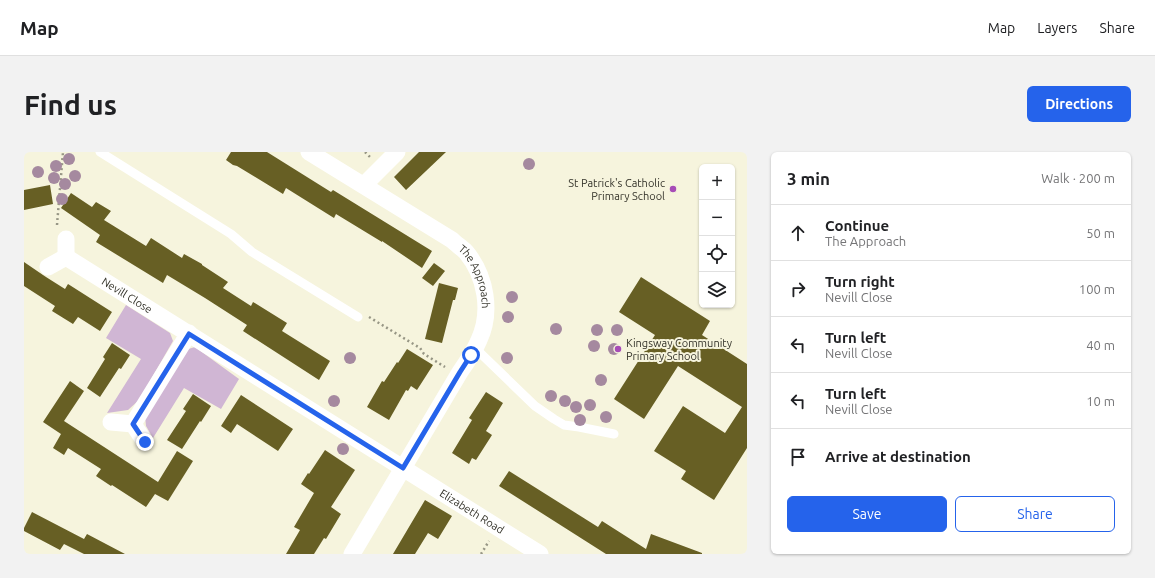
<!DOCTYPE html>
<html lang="en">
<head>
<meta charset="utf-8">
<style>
	body { margin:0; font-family:Ubuntu,sans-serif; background:#f2f2f2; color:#202124 }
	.controls { position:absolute; right:12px; top:12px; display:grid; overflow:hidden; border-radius:6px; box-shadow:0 1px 3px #0004 }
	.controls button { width:36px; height:36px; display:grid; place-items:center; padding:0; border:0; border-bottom:1px solid #e0e0e0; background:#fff; color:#202124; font:20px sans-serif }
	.stop { position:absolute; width:12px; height:12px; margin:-9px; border:3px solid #2563eb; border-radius:50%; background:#fff }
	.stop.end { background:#2563eb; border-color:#fff; box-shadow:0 1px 4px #0008 }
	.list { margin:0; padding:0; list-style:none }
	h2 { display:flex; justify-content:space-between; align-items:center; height:52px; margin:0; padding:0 16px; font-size:17px }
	h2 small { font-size:13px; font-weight:400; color:#757577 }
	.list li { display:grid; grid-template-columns:26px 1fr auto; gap:12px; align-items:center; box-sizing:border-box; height:56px; padding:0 16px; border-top:1px solid #e0e0e0 }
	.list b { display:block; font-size:15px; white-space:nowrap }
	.list p { margin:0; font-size:13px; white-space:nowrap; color:#757577 }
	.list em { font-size:13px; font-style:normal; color:#757577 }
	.actions { display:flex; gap:8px; padding:12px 16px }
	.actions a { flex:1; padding:9px 0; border:1px solid #2563eb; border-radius:6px; text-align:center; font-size:14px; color:#2563eb }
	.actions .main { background:#2563eb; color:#fff }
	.icon { flex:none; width:22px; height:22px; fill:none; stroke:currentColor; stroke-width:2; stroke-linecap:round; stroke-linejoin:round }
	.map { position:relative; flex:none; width:723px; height:402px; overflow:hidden; border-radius:6px }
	header { display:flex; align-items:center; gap:24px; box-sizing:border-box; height:56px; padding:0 20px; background:#fff; border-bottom:1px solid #e0e0e0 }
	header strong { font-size:19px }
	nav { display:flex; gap:22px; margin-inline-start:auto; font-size:14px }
	.intro { display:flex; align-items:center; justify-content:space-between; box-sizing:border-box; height:96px; padding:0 24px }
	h1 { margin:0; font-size:28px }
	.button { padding:10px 18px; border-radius:6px; background:#2563eb; color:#fff; font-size:14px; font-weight:700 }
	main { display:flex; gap:24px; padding:0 24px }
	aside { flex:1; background:#fff; border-radius:6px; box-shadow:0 1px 3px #0004 }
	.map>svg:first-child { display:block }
	.green { fill:#d0b6d4 }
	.building { fill:#675f24 }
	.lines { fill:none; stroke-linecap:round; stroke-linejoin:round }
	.path { stroke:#979685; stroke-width:2.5; stroke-dasharray:2 3; stroke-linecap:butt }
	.lane { stroke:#fff; stroke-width:9 }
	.street { stroke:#fff; stroke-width:17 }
	.tree { fill:#a5899f }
	.route { stroke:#2563eb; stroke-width:5 }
	.poi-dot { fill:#a74cb7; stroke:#f6f4dd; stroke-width:1.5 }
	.labels { text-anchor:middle; stroke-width:4; stroke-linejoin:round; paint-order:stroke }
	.poi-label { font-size:11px; fill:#333229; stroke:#f6f4dd; text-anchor:end }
	.street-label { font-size:11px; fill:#333229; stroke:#f6f4dd }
</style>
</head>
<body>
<header>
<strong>Map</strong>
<nav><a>Map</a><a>Layers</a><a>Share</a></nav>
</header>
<div class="intro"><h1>Find us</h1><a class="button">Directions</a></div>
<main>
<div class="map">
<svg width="723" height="402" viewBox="0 0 723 402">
	<rect width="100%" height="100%" fill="#f6f4dd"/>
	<path class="green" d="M 102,153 L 146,181 L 149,189 L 115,248 L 104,258 L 83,261 L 117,207 L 82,186 Z
		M 171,195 L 215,227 L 197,257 L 160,236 L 129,286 L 122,274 L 121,264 L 161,198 Z"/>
	<path class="building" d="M 207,0 L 243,0 L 307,40 L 309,38 L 408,99 L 398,116 L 358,89 L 358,90 L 312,62 L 310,66 L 262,36 L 259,42 L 213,14 L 209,13 L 202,8 Z
		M 395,0 L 422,0 L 382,38 L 370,25 Z
		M 26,33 L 29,52 L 0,58 L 0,38 Z
		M 47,41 L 68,55 L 72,50 L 87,59 L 80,68 L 122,94 L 127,86 L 158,106 L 160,102 L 178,112 L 178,113 L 204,130 L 199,136 L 227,154 L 229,150 L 263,171 L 258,179 L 306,209 L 295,228 L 219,179 L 223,173 L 181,146 L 143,123 L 139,131 L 72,90 L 76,83 L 37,56 Z
		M 0,110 L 19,123 L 22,125 L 41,137 L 44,132 L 88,160 L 76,179 L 54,165 L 49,172 L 28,159 L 31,154 L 0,134 Z
		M 410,111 L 421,119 L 409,134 L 398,126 Z
		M 617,125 L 686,169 L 678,183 L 723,212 L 723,296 L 690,348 L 657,327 L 662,319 L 630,299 L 659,254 L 701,281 L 718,255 L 654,214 L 620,267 L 590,247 L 631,183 L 595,160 Z
		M 415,131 L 434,136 L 431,148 L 429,148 L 418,191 L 401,187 Z
		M 88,191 L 106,203 L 97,217 L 95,216 L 76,245 L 63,236 L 81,207 L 79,205 Z
		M 383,197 L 409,213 L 393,238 L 387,234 L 384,239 L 382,238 L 365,268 L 343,255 L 358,229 L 360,230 L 373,210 L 374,211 Z
		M 46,229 L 60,239 L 40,269 L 134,330 L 153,299 L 169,309 L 144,349 L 131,342 L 122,355 L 88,333 L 87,334 L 72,324 L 77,317 L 44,296 L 40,303 L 29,296 L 37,282 L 19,270 Z
		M 462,240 L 479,251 L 462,279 L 468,283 L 452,308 L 448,306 L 445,312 L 428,301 L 448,268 L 445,266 Z
		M 169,242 L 187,254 L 177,270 L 176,269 L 158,297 L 143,288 L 162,259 L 159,257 Z
		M 217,243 L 269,277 L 254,299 L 213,272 L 207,281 L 197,274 Z
		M 301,298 L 331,318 L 307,355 L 317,362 L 302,387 L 300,386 L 290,402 L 262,402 L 276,378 L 270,375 L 290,341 L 277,332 L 284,321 L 285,322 Z
		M 485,319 L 574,375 L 578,369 L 622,397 L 627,382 L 678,401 L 678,402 L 582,402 L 475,334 Z
		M 401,348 L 428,364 L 414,387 L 404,381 L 391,402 L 369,402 Z
		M 8,360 L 60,387 L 63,382 L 101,402 L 60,402 L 40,392 L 36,398 L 0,379 L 0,376 Z"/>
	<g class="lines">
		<path class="path" d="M 341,0 L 346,5
			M 33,73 L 39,0
			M 345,165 L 396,196 L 400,202 L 421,215
			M 457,402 L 465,389"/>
		<path class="lane" d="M 76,0 L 207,82 L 228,100 L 334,165
			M 451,196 L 511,254 L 530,267 L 540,273 L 555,275 L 590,282"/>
		<g class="street">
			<path id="s1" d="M 285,0 L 428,88 C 432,92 438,96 442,100 C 462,124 468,160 455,188 C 450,200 443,210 436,220 L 328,402"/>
			<path d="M 340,33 L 373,0"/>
			<path id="s2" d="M 42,105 L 516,402"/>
			<path d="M 24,115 L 42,105 L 42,87"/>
			<path d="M 87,270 L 109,272 L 121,290"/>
			<path d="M 109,272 L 165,181"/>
		</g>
	</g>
	<g class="tree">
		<circle cx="45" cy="7" r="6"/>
		<circle cx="505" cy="12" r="6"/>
		<circle cx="32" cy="14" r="6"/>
		<circle cx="14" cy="20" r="6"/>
		<circle cx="51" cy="24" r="6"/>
		<circle cx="30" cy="26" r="6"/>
		<circle cx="41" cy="32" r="6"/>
		<circle cx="38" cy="47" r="6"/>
		<circle cx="488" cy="145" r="6"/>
		<circle cx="484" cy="165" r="6"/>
		<circle cx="532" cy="177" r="6"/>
		<circle cx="573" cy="178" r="6"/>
		<circle cx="593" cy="178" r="6"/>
		<circle cx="570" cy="194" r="6"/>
		<circle cx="590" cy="197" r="6"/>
		<circle cx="326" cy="206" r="6"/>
		<circle cx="483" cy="206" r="6"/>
		<circle cx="577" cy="228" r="6"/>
		<circle cx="527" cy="244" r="6"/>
		<circle cx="310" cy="249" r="6"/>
		<circle cx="541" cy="249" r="6"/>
		<circle cx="566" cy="253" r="6"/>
		<circle cx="552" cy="255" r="6"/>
		<circle cx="582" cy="265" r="6"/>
		<circle cx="556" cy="268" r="6"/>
		<circle cx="319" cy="297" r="6"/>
	</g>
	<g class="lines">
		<path class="route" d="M 121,290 L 109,272 L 165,182 L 379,316 L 436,220 L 447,203"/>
	</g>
	<g class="poi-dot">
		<circle cx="649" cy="37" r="4"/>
		<circle cx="594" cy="197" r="4"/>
	</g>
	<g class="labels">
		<g class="poi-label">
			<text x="641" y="35">St Patrick's Catholic<tspan x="641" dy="13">Primary School</tspan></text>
			<text x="602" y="195" text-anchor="start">Kingsway Community<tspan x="602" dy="13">Primary School</tspan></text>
		</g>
		<g class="street-label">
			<text dy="4" stroke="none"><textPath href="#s1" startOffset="213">The Approach</textPath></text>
			<text dy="4" stroke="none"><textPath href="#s2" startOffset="72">Nevill Close</textPath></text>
			<text dy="4" stroke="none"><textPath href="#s2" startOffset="479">Elizabeth Road</textPath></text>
		</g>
	</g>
</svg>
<div class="controls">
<button>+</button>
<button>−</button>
<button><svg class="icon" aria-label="locate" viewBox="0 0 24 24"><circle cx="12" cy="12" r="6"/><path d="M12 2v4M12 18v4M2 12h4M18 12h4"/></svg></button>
<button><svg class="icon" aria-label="layers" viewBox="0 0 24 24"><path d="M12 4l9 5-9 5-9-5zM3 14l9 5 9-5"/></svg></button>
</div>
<div class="stop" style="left:447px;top:203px"></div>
<div class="stop end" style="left:121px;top:290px"></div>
</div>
<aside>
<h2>3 min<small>Walk · 200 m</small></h2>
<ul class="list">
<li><svg class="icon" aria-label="ahead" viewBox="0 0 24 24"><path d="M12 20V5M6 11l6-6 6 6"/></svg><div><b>Continue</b><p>The Approach</p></div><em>50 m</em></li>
<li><svg class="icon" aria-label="right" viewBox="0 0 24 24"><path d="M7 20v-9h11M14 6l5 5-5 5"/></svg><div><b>Turn right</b><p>Nevill Close</p></div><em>100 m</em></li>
<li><svg class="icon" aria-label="left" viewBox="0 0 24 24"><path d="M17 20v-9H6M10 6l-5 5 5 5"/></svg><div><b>Turn left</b><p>Nevill Close</p></div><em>40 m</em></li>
<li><svg class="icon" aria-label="left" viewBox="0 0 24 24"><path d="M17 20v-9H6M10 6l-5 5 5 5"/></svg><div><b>Turn left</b><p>Nevill Close</p></div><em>10 m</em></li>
<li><svg class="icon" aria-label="arrive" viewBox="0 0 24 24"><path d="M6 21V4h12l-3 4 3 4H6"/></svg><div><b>Arrive at destination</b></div></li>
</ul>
<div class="actions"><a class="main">Save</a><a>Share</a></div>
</aside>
</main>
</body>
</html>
